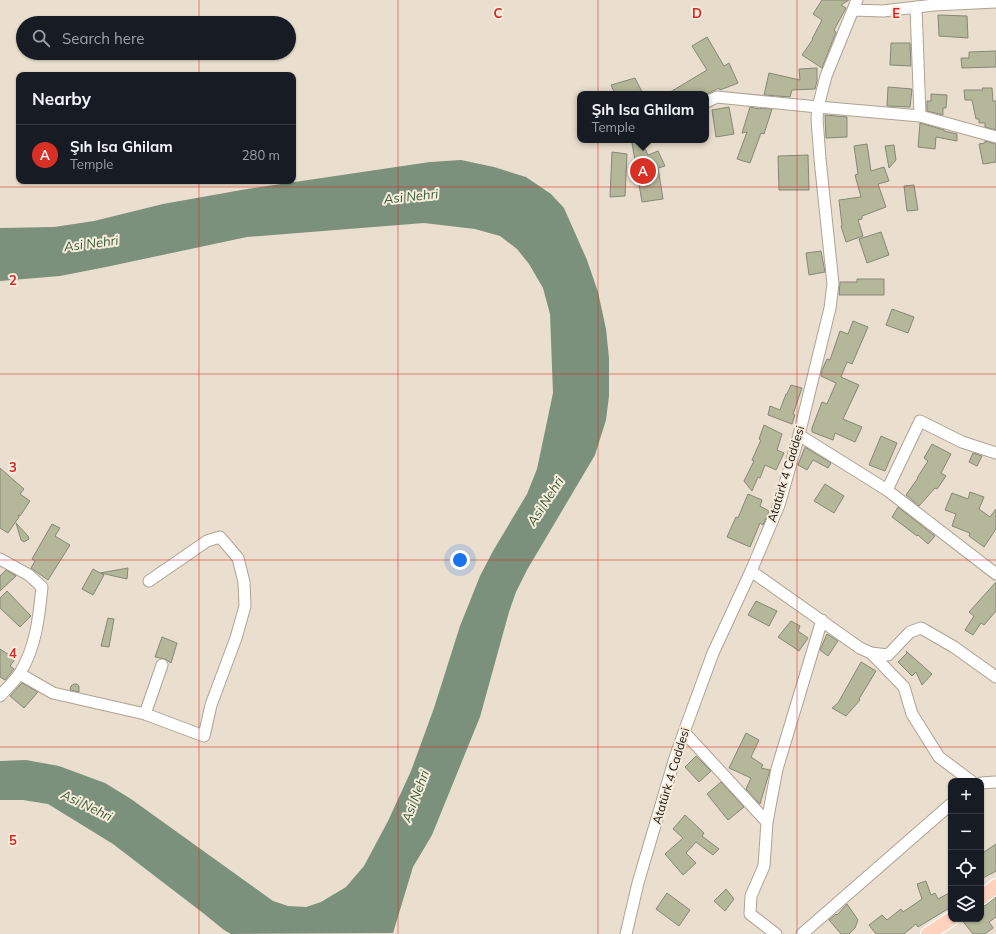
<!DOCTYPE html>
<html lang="en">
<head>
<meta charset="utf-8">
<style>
	body { margin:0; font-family:Mulish,sans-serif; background:#242831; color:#f1f3f6 }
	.controls { position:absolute; right:12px; bottom:12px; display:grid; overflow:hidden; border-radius:8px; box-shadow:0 1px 3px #0004 }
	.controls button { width:36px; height:36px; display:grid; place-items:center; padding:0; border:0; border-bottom:1px solid #363941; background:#171b24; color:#f1f3f6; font:20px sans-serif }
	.you { position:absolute; left:460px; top:560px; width:14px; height:14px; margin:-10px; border:3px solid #fff; border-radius:50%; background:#1a73e8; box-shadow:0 0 0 6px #1a73e833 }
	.badge { display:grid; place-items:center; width:26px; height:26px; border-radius:50%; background:#d93025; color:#fff; font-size:13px; font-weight:700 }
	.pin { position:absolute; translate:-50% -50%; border:2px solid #fff; box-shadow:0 1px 4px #0006 }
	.popup { position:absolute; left:577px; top:91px; width:132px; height:52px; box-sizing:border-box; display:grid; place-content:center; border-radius:8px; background:#171b24; filter:drop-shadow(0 1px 3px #0005); font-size:13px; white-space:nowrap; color:#9ea1a6 }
	.popup b { font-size:15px; color:#f1f3f6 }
	.popup::after { content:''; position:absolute; left:50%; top:100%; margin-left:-8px; border:8px solid transparent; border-top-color:#171b24 }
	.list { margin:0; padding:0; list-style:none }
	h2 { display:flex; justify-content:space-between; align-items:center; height:52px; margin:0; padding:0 16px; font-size:17px }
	h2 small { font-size:13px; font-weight:400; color:#9ea1a6 }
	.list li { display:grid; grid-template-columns:26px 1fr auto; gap:12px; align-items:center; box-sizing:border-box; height:60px; padding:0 16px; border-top:1px solid #363941 }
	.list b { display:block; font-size:15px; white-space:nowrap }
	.list p { margin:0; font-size:13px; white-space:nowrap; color:#9ea1a6 }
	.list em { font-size:13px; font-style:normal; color:#9ea1a6 }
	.icon { flex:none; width:22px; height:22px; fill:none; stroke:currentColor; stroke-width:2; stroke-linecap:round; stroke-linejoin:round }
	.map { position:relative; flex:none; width:996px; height:934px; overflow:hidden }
	.search { position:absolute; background:#171b24; box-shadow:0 1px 3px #0004; left:16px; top:16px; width:280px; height:44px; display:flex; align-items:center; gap:10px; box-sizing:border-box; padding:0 14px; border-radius:22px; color:#9ea1a6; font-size:15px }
	.panel { position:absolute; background:#171b24; box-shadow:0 1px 3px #0004; left:16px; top:72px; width:280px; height:112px; border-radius:8px }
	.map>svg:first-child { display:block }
	.water { fill:#7b917b }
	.building { fill:#b4b799; stroke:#868776 }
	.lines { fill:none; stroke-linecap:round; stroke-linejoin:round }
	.minor-casing { stroke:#aea393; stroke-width:13 }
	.major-casing { stroke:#fff; stroke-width:16 }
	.minor { stroke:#fff; stroke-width:11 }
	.major { stroke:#ffd2be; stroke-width:14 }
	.grid { fill:none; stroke:#d62828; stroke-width:1; stroke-opacity:0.55 }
	.labels { text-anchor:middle; stroke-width:4; stroke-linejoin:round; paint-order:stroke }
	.street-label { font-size:12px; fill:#15110c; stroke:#f7ecdb }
	.water-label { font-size:13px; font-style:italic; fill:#355a36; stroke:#f7ecdb }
	.grid-label { font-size:13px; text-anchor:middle; font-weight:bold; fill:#d62828; stroke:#f7ecdb; stroke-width:4; stroke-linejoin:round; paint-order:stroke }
</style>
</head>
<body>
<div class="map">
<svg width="996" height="934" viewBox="0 0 996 934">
	<rect width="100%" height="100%" fill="#eadfce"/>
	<path class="water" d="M 461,160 L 494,167 L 526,177 L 551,194 L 564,208 L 587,260 L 598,292 L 606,329 L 609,358 L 609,396 L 606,420 L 595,455 L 527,570 L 516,592 L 509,612 L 480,717 L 432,835 L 413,867 L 393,933 L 231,934 L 224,930 L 203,913 L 113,844 L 48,804 L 23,800 L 0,800 L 0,761 L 26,760 L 59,766 L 105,783 L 131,799 L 273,901 L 288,906 L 306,907 L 321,902 L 346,887 L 364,866 L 388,821 L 411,771 L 434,708 L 460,626 L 480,576 L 493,551 L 527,494 L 537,469 L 553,393 L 550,314 L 543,288 L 529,264 L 517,249 L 500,236 L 475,229 L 424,223 L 247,237 L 106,267 L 60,276 L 0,281 L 0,228 L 54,227 L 94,221 L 163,204 L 247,189 L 430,162 Z"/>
	<path class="building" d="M 822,0 L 849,0 L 841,5 L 846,8 L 834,30 L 836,32 L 822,68 L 802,55 L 813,39 L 812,39 L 822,20 L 813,14 Z
		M 938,15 L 967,16 L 968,38 L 939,36 Z
		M 707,37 L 724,66 L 729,63 L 738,83 L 720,90 L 719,88 L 707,94 L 667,94 L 707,70 L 692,46 Z
		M 891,43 L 910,43 L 911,66 L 890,65 Z
		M 996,51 L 996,67 L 962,68 L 961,58 L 969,58 L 969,52 Z
		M 817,68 L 817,81 L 815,89 L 792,90 L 790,97 L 764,95 L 769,73 L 800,80 L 799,69 Z
		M 635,78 L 643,94 L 615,94 L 611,85 Z
		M 888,87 L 912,89 L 910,107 L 887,106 Z
		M 982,88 L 992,88 L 993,101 L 996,101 L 996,130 L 985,127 L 985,123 L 979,123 L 979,119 L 976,119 L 972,100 L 965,100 L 964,90 L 983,90 Z
		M 931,94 L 947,95 L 946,108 L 943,108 L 943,115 L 927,111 L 927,101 L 931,101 Z
		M 729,107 L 734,134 L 716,137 L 712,110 Z
		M 750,107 L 760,109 L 761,108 L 772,109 L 764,134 L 761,133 L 750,163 L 737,159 L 747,132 L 742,133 Z
		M 825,115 L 847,117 L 847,137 L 826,138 Z
		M 920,123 L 944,130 L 944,131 L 957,134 L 957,141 L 936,137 L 935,149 L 918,147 Z
		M 638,140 L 641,140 L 648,155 L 658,151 L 665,166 L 658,168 L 663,199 L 642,202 L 632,143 Z
		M 985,141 L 996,144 L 996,162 L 983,164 L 979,144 L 985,143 Z
		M 867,144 L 871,171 L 884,167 L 889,181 L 878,184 L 886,207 L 862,216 L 862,219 L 858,220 L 863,236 L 846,242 L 841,226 L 842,225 L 839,200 L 861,197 L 855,175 L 858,174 L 854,146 Z
		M 894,145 L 896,160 L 889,168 L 885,146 Z
		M 612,152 L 627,154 L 625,196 L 610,197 Z
		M 808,155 L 809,190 L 779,190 L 778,156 Z
		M 914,185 L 918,210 L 907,211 L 904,186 Z
		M 881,232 L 889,255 L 867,263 L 859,239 Z
		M 821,251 L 825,272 L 809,275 L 806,253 Z
		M 857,279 L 884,279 L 884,295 L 839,295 L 840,282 L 857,282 Z
		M 892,309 L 914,317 L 908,333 L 886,325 Z
		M 853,321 L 868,327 L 852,364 L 847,362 L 841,377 L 859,385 L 843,419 L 862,427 L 855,442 L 835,433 L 833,440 L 812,432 L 812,428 L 822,402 L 827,404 L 836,383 L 821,376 L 822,370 L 827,359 L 830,360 L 840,331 L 848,334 Z
		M 791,385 L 802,388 L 793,414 L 795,415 L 792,424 L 768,415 L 770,406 L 780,410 L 786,394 L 787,394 Z
		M 764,425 L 782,434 L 777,450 L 784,453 L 776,470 L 765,465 L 760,478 L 758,477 L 752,491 L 744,481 L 754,461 L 752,460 L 761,440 L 759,439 Z
		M 881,436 L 897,443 L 885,471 L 869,465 Z
		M 932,444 L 951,454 L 941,473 L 946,476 L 937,489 L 935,488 L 919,506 L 906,495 L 918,478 L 917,478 L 928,461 L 924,458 Z
		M 805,447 L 831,463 L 828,468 L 813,460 L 807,470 L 798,465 Z
		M 973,453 L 982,456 L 977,466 L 969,462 Z
		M 0,468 L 24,489 L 20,494 L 30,501 L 20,516 L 18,515 L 19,517 L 8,533 L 0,528 Z
		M 825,484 L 844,496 L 834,513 L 814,501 Z
		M 970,492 L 984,497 L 979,509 L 990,517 L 996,509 L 996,529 L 984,547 L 969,536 L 970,533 L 952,526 L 956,514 L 945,510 L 952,493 L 968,499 Z
		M 748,494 L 762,500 L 760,506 L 769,511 L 763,525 L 760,523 L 750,547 L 727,537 L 736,517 L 738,518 Z
		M 898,507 L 935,536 L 928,544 L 918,535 L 917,536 L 892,517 Z
		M 16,523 L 28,536 L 29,539 L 24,542 L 21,540 Z
		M 52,524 L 60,528 L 55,536 L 70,545 L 48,580 L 31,568 L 35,561 L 32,559 Z
		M 128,568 L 127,579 L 101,573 L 104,575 L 93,595 L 82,589 L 93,569 L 100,573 Z
		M 6,570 L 16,576 L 0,591 L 0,576 Z
		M 996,582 L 996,611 L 984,625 L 981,623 L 973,635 L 965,630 L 974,616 L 969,612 Z
		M 7,591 L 31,616 L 20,627 L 0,608 L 0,598 Z
		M 756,601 L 777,611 L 769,626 L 748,615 Z
		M 108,618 L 114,619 L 109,647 L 101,646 Z
		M 791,621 L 800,626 L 798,631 L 808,638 L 799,651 L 778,637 Z
		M 827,634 L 838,641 L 828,656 L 820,650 Z
		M 162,637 L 177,643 L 171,663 L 165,659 L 155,657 Z
		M 0,649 L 15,659 L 10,666 L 14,669 L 5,680 L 0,677 Z
		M 906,651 L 932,674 L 922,685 L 916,672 L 912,676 L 898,662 L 907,653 Z
		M 861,662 L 876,671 L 859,699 L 860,700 L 846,716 L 832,708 L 838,703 Z
		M 22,683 L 38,692 L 24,708 L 10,696 Z
		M 74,684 L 77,684 L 79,686 L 79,692 L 70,690 L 71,686 Z
		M 746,733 L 759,740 L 751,757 L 763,765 L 761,768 L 770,770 L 760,804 L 746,789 L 751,778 L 729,768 Z
		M 696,756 L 711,771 L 699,782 L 685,767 Z
		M 721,782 L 744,807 L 728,820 L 707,794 Z
		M 685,815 L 704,833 L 702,836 L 719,849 L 713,855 L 696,842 L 686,853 L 696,863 L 683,875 L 665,854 L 683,838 L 673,829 Z
		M 996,844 L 996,871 L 981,879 L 981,854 Z
		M 926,881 L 931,895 L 935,893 L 938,899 L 951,892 L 951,907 L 918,927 L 916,924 L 904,934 L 876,934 L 869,925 L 882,915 L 887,920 L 901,909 L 903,912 L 922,899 L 917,884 Z
		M 726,889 L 734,899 L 725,911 L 714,901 Z
		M 667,893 L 690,910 L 679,926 L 656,909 Z
		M 996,897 L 996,917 L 989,922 L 993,928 L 985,934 L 973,934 L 961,919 L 981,919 L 981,906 L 986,905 Z
		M 847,904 L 858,920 L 855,928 L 849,934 L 841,934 L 829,920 L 836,914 L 837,915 Z"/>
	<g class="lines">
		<defs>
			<path id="minor" d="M 916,7 L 920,116
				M 853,10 L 883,11 L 934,5 L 996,2
				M 706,102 L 717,97 L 818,107 L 920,116 L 996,137
				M 799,435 L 887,490 L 996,574
				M 887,490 L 920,421 L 962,442 L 996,453
				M 0,559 L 29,575 L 42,587 C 39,617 36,647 20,673 C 15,681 6,689 0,696
				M 751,571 L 860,648 L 871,653 L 888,655 L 910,632 L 921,628 L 954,647 L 996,677
				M 871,653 L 904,687 L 912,714 L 939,757 L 971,781
				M 20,674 L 53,693 L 145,714 L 204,736 L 211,705 L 236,638 L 245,606 L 244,582 L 238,558 L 220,537 L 207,541 L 149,581
				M 145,714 L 162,665
				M 684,732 L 767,822 L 764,866 L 751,896 L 750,914 L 776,934
				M 981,783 L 996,782
				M 767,822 L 777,769 L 822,620
				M 626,934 L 638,883 L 674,761 L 684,732 L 713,653 L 751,571 L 779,505 L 799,435 L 830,308 L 833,284 L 820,159 L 817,119 L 818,107 L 826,76 L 857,0
				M 802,934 L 951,804"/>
			<path id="major" d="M 981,898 L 996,886
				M 928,934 L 951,919"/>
		</defs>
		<use href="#minor" class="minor-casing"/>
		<use href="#major" class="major-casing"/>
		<use href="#minor" class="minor"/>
		<use href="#major" class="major"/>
	</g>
	<path class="grid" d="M 199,0 L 199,23M 398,0 L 398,934M 598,0 L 598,934M 797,0 L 797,934M 199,53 L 199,75M 199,181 L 199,934M 0,187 L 996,187M 0,374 L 996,374M 0,560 L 996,560M 0,747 L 996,747"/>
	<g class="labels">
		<g class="street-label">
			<text transform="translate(786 474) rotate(-73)" y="4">Atatürk 4 Caddesi</text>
			<text transform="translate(671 776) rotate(-73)" y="4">Atatürk 4 Caddesi</text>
		</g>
		<g class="water-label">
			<text transform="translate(411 196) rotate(-6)" y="5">Asi Nehri</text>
			<text transform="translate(91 243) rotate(-7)" y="5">Asi Nehri</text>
			<text transform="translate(545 501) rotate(-57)" y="5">Asi Nehri</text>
			<text transform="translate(415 796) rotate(-69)" y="5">Asi Nehri</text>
			<text transform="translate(87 805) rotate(26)" y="5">Asi Nehri</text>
		</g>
	</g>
	<g class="grid-label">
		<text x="498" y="18">C</text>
		<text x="697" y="18">D</text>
		<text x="896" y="18">E</text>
		<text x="13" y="285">2</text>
		<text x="13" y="472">3</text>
		<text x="13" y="658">4</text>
		<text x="13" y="845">5</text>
	</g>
</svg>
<div class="controls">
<button>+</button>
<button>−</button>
<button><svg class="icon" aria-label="locate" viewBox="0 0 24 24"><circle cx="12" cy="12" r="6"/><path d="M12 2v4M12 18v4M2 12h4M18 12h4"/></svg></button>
<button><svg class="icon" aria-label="layers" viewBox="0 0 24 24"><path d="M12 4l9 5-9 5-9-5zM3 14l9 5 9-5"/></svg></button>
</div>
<div class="you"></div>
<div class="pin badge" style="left:643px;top:171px">A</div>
<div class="popup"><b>Şıh Isa Ghilam</b>Temple</div>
<div class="search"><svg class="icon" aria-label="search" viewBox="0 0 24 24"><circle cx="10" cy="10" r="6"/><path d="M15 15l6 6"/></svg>Search here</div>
<section class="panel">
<h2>Nearby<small></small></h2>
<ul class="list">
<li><span class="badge">A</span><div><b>Şıh Isa Ghilam</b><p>Temple</p></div><em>280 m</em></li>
</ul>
</section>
</div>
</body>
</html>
